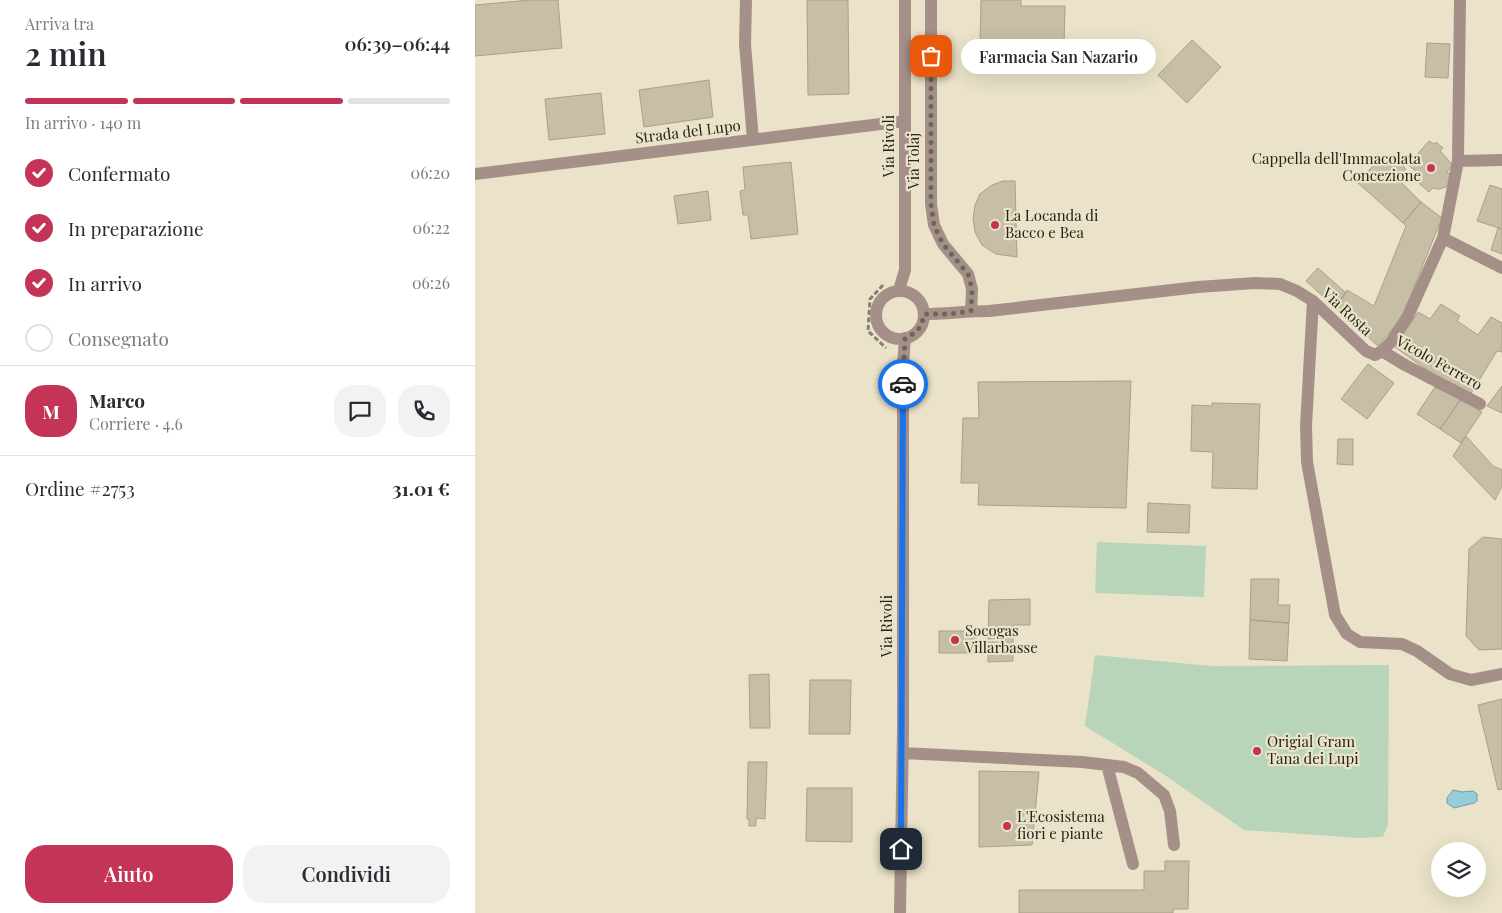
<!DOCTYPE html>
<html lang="it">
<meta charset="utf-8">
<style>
:root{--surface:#fff;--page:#f2f2f3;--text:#2b2b33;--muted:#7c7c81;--line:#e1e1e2;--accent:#c43456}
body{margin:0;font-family:"Playfair Display",serif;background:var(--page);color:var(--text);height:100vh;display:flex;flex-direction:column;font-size:19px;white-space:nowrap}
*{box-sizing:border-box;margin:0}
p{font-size:16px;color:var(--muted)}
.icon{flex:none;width:28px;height:28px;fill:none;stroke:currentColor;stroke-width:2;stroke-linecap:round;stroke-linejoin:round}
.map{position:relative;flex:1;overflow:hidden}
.sheet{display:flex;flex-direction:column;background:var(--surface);width:475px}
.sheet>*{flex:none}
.tools{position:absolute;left:956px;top:842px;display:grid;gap:10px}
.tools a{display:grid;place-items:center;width:55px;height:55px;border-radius:50%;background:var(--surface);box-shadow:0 5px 20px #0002;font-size:25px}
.pin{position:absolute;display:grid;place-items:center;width:42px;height:42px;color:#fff;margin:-21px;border-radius:10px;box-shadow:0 2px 8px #0006}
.courier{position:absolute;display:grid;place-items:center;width:50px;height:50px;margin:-25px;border:4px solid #1a73e8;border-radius:50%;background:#fff;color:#222;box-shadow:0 1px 6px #0007}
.bubble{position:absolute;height:35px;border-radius:18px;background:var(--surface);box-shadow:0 5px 20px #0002;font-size:16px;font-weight:600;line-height:35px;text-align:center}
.overview em{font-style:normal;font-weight:600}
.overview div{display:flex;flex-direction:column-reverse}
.overview{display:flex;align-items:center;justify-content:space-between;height:85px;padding:0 25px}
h1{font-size:32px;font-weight:600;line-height:38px}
.bar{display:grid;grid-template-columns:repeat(4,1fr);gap:8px 5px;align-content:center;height:60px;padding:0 25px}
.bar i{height:6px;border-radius:4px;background:var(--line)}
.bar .selected{background:var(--accent)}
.bar p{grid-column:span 4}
.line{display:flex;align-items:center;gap:12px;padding:0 25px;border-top:1px solid var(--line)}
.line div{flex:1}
.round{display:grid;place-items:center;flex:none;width:52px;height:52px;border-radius:20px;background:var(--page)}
ol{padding:0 25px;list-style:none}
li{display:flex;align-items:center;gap:15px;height:55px}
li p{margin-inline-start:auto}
li .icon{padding:5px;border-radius:50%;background:var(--accent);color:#fff;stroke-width:4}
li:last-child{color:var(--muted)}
li i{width:28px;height:28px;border:2px solid var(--line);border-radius:50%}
.action{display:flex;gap:10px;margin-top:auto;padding:10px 25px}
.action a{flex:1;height:58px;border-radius:20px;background:var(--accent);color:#fff;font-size:20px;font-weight:600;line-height:58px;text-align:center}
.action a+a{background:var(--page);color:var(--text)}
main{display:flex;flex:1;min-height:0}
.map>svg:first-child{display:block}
.green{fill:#b9d5b9}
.water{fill:#95cddb;stroke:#749aa1}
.building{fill:#c6bfa5;stroke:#a8a188}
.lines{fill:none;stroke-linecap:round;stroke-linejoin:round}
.path{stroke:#847f6e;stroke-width:3;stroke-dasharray:5 2.5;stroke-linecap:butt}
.minor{stroke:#a59089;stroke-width:12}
.done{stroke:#6b6657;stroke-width:5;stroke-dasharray:0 9}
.route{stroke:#1a73e8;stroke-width:6}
.poi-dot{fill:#c43456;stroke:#eae3c9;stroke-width:2}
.labels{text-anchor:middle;stroke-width:4.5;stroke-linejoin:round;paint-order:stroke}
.street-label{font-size:15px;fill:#26231a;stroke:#eae3c9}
.poi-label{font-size:15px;fill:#26231a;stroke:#eae3c9;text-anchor:start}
</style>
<main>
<section class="sheet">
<div class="overview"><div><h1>2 min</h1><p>Arriva tra</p></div><em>06:39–06:44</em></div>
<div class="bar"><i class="selected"></i><i class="selected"></i><i class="selected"></i><i></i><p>In arrivo · 140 m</p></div>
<ol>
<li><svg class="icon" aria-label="check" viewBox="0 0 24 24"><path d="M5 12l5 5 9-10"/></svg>Confermato<p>06:20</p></li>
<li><svg class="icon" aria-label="check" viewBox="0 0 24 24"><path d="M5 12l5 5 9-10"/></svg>In preparazione<p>06:22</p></li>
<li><svg class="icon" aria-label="check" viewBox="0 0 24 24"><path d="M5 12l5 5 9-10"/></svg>In arrivo<p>06:26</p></li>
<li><i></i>Consegnato</li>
</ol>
<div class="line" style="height:90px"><b class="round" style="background:var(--accent);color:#fff">M</b><div><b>Marco</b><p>Corriere · 4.6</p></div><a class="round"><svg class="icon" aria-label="chat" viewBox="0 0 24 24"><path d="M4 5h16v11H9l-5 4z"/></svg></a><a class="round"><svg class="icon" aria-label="phone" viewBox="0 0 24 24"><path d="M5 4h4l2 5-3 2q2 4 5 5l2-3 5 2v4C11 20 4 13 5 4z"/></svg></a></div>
<div class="line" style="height:65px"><div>Ordine #2753</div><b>31.01 €</b></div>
<div class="action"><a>Aiuto</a><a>Condividi</a></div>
</section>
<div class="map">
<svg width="1027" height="913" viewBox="0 0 1027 913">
<rect width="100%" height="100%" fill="#eae3c9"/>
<path class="green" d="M622 542 731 546 729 597 620 593Z
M620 655 736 666 914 665 913 824 908 837 884 838 769 830 691 776 610 726Z"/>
<path class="water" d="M978 790 987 792 998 791 1002 794V801L999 803 979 808 972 803V798Z"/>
<path class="building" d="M55 0H83L87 48 0 56V5Z
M332 0H373L374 94 333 95Z
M506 0H546V6H590L589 47 505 45Z
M717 40 746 67 712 103 683 75Z
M952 43 975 44 973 78 950 77Z
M234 80 238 117 169 127 164 90Z
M126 93 130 134 74 140 70 99Z
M954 141 959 144 961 142 968 148 965 151 978 165 972 172 975 174V182L971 187 964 189 958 188 954 192 938 178 943 173 933 165Z
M916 154 931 169 923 179 946 202 928 223 882 182 901 163 908 162Z
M316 162 323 234 276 239 273 215H268L265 191 270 190 268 167Z
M528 181H540L542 257 521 254 507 245 500 232 498 219 500 205 505 194 517 185Z
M1015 185 1027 189V229L1002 221Z
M233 191 236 220 203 224 199 196Z
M946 202 967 218 926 319 903 346 860 307 872 290 899 306 931 226 928 223Z
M1023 228 1027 229V254L1016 250Z
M843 268 871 293 860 307 831 281Z
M966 304 985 316 982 321 1003 335 1016 317 1027 323V352L1022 351 995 395 977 388 920 347 943 312 955 319Z
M893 364 919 383 892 419 866 399Z
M656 381 651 508 503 505 504 483H486L488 418H504L503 382Z
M1027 386V413L1012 406Z
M960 387 986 399 965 429 942 414Z
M986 399 1007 412 986 443 965 429Z
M737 403 785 404 782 489 737 488 738 452 716 451 717 405 737 406Z
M991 436 1018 466 1027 470V486L1020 500 978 456Z
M863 439H878V465L862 464Z
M673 503 715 505 714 533 672 532Z
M1008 537 1027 539V649L1004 650 991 636 994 549Z
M776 579H804L803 605H815L814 623 775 620Z
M555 599V625H538V661L513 662V655H528V638L513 639 514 600Z
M775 620 814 623 812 661 774 659Z
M464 631H502L501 642H525V653H464Z
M294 674 295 728H275L274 675Z
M335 680H376L375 734H334Z
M1027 699V789L1023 790 1003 705Z
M273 762H292L290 819 281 818V826H274V819H272Z
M504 771 564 772 557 845 504 847Z
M332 788H377V842L331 841Z
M690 861H714L713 909H698V913H544V890H669V871H690Z"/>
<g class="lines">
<path class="path" d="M408 285 395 299 393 331 411 348"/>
<path class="minor" d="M271 0 270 44 278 140
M456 0V204L459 225 468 244 493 274 497 289 496 311
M983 161 1027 160
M0 174 430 121
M968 238 1027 268
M424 290 430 270V0
M401 315a24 24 0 1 1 48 0a24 24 0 1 1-48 0Z
M838 301 831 426 832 462 860 615 872 634 885 642 927 644 942 651 975 674 996 680 1027 674
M449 314C471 314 492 311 514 311L723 287 780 283 805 284 822 291 838 301 891 351 900 355 907 351 916 342 933 316 968 238 983 161 985 0
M907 351 930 365 1005 404
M428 753 607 762 649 767 663 773 689 795 695 811 699 845
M632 765 658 864
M425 913 428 730V365L430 338"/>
</g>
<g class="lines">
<path class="done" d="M428 384 430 338C442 333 447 327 449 314H475L496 311 497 289 493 274 468 244 459 225 456 204V56"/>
<path class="route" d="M426 849 428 384"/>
</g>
<g class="poi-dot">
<circle cx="956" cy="168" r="5"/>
<circle cx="520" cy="225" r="5"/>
<circle cx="480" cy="640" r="5"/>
<circle cx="782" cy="751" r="5"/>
<circle cx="532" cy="826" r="5"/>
</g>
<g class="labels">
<g class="street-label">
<text transform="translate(213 132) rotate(-7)" y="5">Strada del Lupo</text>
<text transform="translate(414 146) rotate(-90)" y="5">Via Rivoli</text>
<text transform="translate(439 161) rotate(-90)" y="5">Via Tolaj</text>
<text transform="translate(872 312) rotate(43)" y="5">Via Rosta</text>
<text transform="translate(964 363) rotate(29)" y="5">Vicolo Ferrero</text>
<text transform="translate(412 626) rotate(-90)" y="5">Via Rivoli</text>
</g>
<g class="poi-label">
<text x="946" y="164" text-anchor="end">Cappella dell'Immacolata<tspan x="946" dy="17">Concezione</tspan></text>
<text x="530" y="221">La Locanda di<tspan x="530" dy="17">Bacco e Bea</tspan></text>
<text x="490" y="636">Socogas<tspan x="490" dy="17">Villarbasse</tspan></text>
<text x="792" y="747">Origial Gram<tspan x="792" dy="17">Tana dei Lupi</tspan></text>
<text x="542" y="822">L'Ecosistema<tspan x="542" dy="17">fiori e piante</tspan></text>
</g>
</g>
</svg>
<div class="tools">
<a><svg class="icon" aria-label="layers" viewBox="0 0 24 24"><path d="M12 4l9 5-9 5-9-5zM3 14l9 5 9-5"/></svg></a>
</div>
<div class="pin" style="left:456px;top:56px;background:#ea580c"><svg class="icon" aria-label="bag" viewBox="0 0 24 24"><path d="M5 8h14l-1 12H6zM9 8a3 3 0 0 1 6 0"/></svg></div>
<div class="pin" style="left:426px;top:849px;background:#1f2937"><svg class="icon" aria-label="home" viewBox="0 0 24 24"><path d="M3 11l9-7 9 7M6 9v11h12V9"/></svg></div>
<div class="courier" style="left:428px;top:384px"><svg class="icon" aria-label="car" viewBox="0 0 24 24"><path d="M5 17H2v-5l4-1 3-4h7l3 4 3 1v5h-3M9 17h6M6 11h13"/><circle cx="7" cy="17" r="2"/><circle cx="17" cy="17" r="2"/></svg></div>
<div class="bubble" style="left:486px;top:39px;width:195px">Farmacia San Nazario</div>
</div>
</main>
